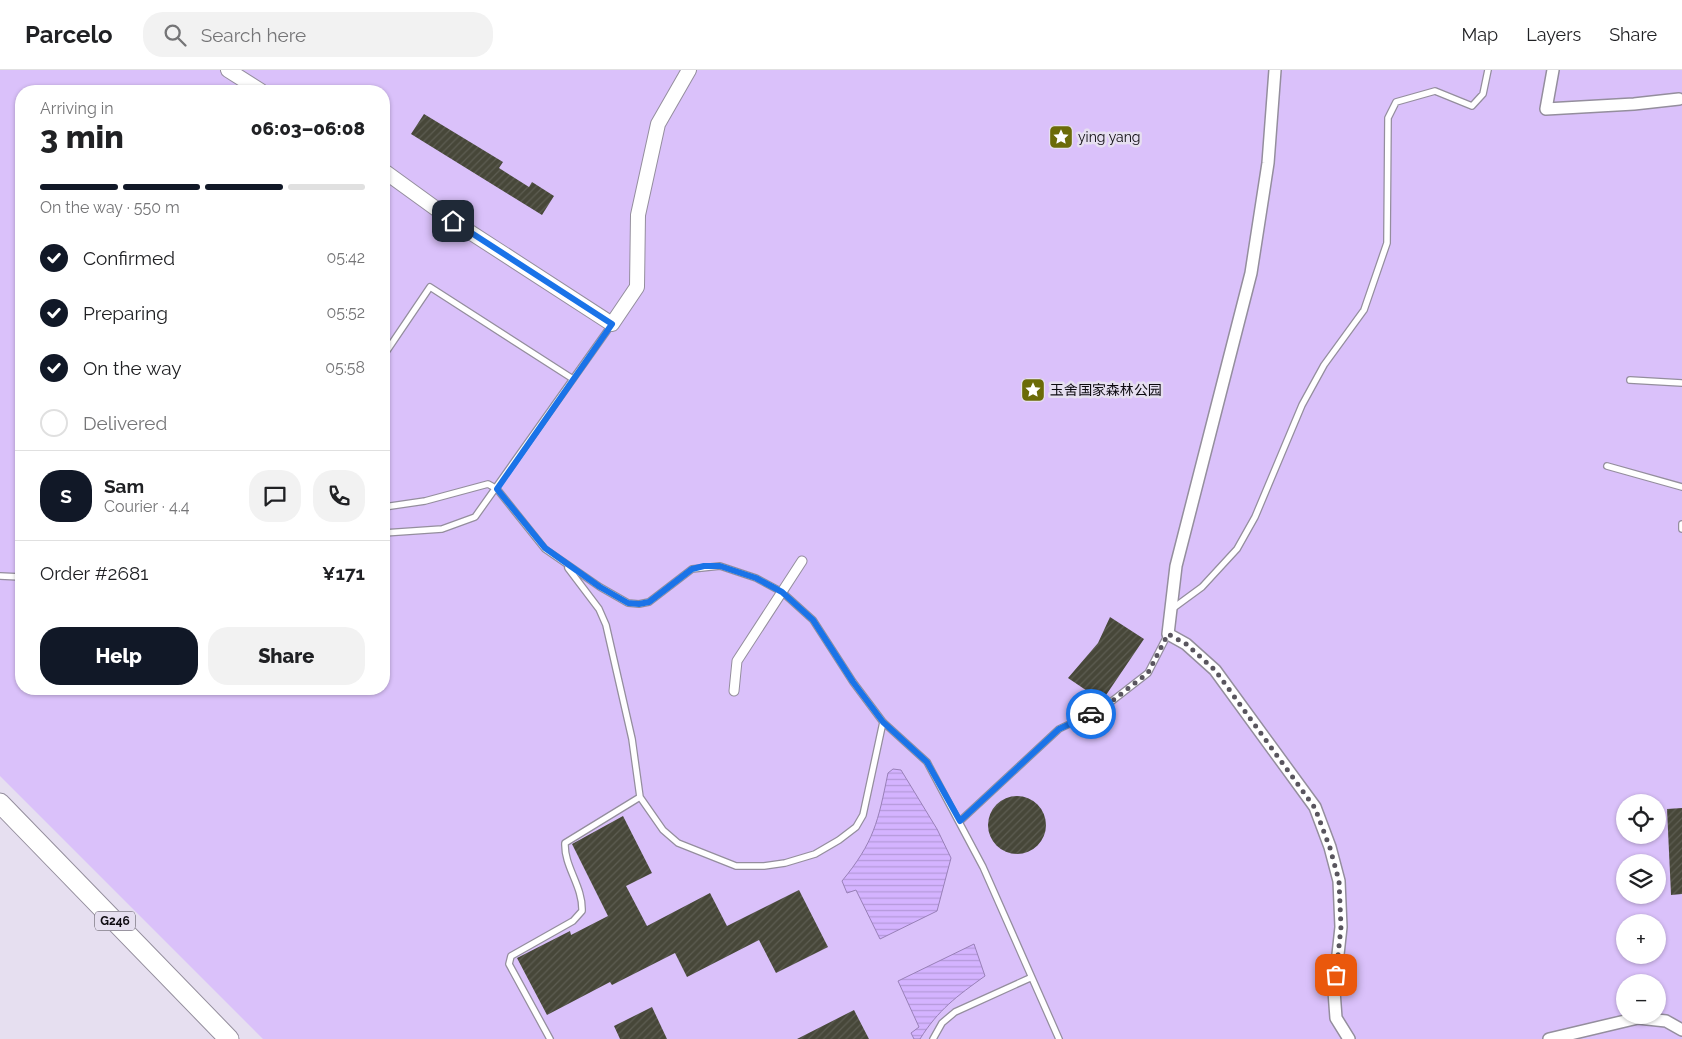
<!DOCTYPE html>
<meta charset="utf-8">
<style>
:root{--surface:#fff;--page:#f2f2f2;--text:#202124;--muted:#757577;--line:#e0e0e0;--accent:#111827}
body{margin:0;font-family:Raleway,"Noto Sans SC",sans-serif;background:var(--page);color:var(--text);height:100vh;display:flex;flex-direction:column;font-size:19px;white-space:nowrap}
*{box-sizing:border-box;margin:0}
p{font-size:16px;color:var(--muted)}
.icon{flex:none;width:28px;height:28px;fill:none;stroke:currentColor;stroke-width:2;stroke-linecap:round;stroke-linejoin:round}
.map{position:relative;flex:1;overflow:hidden}
.drawer{position:absolute;left:15px;top:15px;width:375px;height:610px;display:flex;flex-direction:column;background:var(--surface);border-radius:20px;box-shadow:0 1px 4px #0004}
.drawer>*{flex:none}
.fabs{position:absolute;left:1616px;top:724px;display:grid;gap:10px}
.fabs a{display:grid;place-items:center;width:50px;height:50px;border-radius:50%;background:var(--surface);box-shadow:0 1px 4px #0004;font-size:25px}
.pin{position:absolute;display:grid;place-items:center;width:42px;height:42px;color:#fff;margin:-21px;border-radius:10px;box-shadow:0 2px 8px #0006}
.courier{position:absolute;display:grid;place-items:center;width:50px;height:50px;margin:-25px;border:4px solid #1a73e8;border-radius:50%;background:#fff;color:#222;box-shadow:0 1px 6px #0007}
.summary em{font-style:normal;font-weight:800}
.summary div{display:flex;flex-direction:column-reverse}
.summary{display:flex;align-items:center;justify-content:space-between;height:85px;padding:0 25px}
h1{font-size:32px;font-weight:800;line-height:38px}
.bar{display:grid;grid-template-columns:repeat(4,1fr);gap:8px 5px;align-content:center;height:60px;padding:0 25px}
.bar i{height:6px;border-radius:4px;background:var(--line)}
.bar .selected{background:var(--accent)}
.bar p{grid-column:span 4}
.line{display:flex;align-items:center;gap:12px;padding:0 25px;border-top:1px solid var(--line)}
.line div{flex:1}
.round{display:grid;place-items:center;flex:none;width:52px;height:52px;border-radius:20px;background:var(--page)}
ol{padding:0 25px;list-style:none}
li{display:flex;align-items:center;gap:15px;height:55px}
li p{margin-inline-start:auto}
li .icon{padding:5px;border-radius:50%;background:var(--accent);color:#fff;stroke-width:4}
li:last-child{color:var(--muted)}
li i{width:28px;height:28px;border:2px solid var(--line);border-radius:50%}
.primary-button{display:flex;gap:10px;margin-top:auto;padding:10px 25px}
.primary-button a{flex:1;height:58px;border-radius:20px;background:var(--accent);color:#fff;font-size:20px;font-weight:800;line-height:58px;text-align:center}
.primary-button a+a{background:var(--page);color:var(--text)}
header{display:flex;align-items:center;gap:30px;box-sizing:border-box;height:70px;padding:0 25px;background:var(--surface);border-bottom:1px solid var(--line)}
header strong{font-size:24px}
nav{display:flex;gap:28px;margin-inline-start:auto;font-size:18px}
.search{width:350px;height:45px;background:var(--page);display:flex;align-items:center;gap:12px;box-sizing:border-box;padding:0 18px;border-radius:20px;color:var(--muted);font-size:19px}
.map>svg:first-child{display:block}
.park{fill:#dac1fa;fill-rule:evenodd}
.water{fill:url(#water-rules);stroke:#9880b7}
.building{fill:url(#building-hatch)}
.lines{fill:none;stroke-linecap:round;stroke-linejoin:round}
.service-casing{stroke:#948e9d;stroke-width:8}
.pedestrian-casing{stroke:#948e9d;stroke-width:11}
.minor-casing{stroke:#948e9d;stroke-width:14}
.tertiary-casing{stroke:#948e9d;stroke-width:16}
.trunk-casing{stroke:#948e9d;stroke-width:21}
.service{stroke:#fff;stroke-width:5.5}
.pedestrian{stroke:#fff;stroke-width:9}
.minor{stroke:#fff;stroke-width:11}
.tertiary{stroke:#fff;stroke-width:14}
.trunk{stroke:#fff;stroke-width:19}
.done{stroke:#59555e;stroke-width:5;stroke-dasharray:0 9}
.route{stroke:#1a73e8;stroke-width:6}
.labels{text-anchor:middle;stroke-width:5;stroke-linejoin:round;paint-order:stroke}
.shield{fill:#e6dff0;stroke:#4e4a53;stroke-width:1}
.shield-label{font-size:12px;font-weight:bold;fill:#0d0a10}
.poi-label{font-size:14px;fill:#0d0a10;stroke:#e6dff0;text-anchor:start}
</style>
<header>
<strong>Parcelo</strong>
<div class="search"><svg class="icon" aria-label="search" viewBox="0 0 24 24"><circle cx="10" cy="10" r="6"/><path d="M15 15l6 6"/></svg>Search here</div>
<nav><a>Map</a><a>Layers</a><a>Share</a></nav>
</header>
<div class="map">
<svg width="1682" height="969" viewBox="0 0 1682 969">
<defs>
<pattern id="water-rules" width="6" height="5" patternUnits="userSpaceOnUse" patternTransform="scale(1.25)"><rect width="6" height="5" fill="#d4b3ff"/><path d="M0 2.5h6" fill="none" stroke="#b599da"/></pattern>
<pattern id="building-hatch" width="6" height="6" patternUnits="userSpaceOnUse" patternTransform="scale(1.25)"><rect width="6" height="6" fill="#474739"/><path d="M-1 1l2-2M0 6l6-6M5 7l2-2" fill="none" stroke="#5d5d52"/></pattern>
</defs>
<rect width="100%" height="100%" fill="#e6dff0"/>
<path class="park" d="M0 0H1682V969H263L0 706ZM21 21H384V619H21ZM1625 732H1658V765H1625ZM1625 792H1658V825H1625ZM1625 852H1658V885H1625ZM1625 912H1658V945H1625Z"/>
<path class="water" d="M893 699 901 700 937 759 951 788 937 841 880 869 856 820 847 823 842 811C874 772 878 752 888 703Z
M974 874 985 906C957 926 938 940 920 969H914L911 963 919 957 898 911Z"/>
<path class="building" d="M424 44 503 92 499 98 529 117 532 112 554 126 542 145 411 64Z
M1110 547 1144 569 1102 631 1068 608 1098 573Z
M988 755a29 29 0 1 1 58 0a29 29 0 1 1-58 0Z
M1682 738V824L1671 825 1667 739Z
M623 746 652 803 626 816 647 856 710 823 727 856 799 820 828 877 776 903 759 870 687 907 675 883 612 915 610 912 547 945 517 888 570 861 571 865 608 846 572 774Z
M652 937 667 969H620L614 956Z
M854 940 869 969H797Z"/>
<g class="lines">
<defs>
<path id="service" d="M384 285 430 217 573 309
M1630 310 1682 313
M1607 396 1682 417
M384 437 425 431 488 414 497 419 545 479 600 517 628 533 639 534 649 532 692 499 720 496 756 508 782 522 813 550 853 612 883 652 927 692 983 797 1059 969
M1682 454V459
M384 463 442 459 475 447 612 254
M568 498 599 539 606 555 632 669 640 727 663 760 678 773 736 796H764L785 793 815 784 839 770 856 757 863 745 883 652
M0 506 21 507
M1172 539 1202 517 1237 479 1255 447 1302 335 1324 295 1364 240 1387 173 1388 48 1396 32 1435 21 1472 36 1483 24 1488 0
M960 751 1059 659 1103 638 1148 603 1168 564
M550 969 509 894 511 886 573 851 582 841C583 816 564 797 565 773L640 727
M933 969 942 953 955 942 1030 908"/>
<path id="pedestrian" d="M734 621 737 591 802 491"/>
<path id="minor" d="M1275 0 1268 93 1251 203 1176 496 1168 564 1186 574 1215 600 1315 737 1330 777 1339 811 1341 857 1334 921 1336 948 1349 969
M1553 0 1546 39 1634 34 1679 29
M1549 969 1638 948 1666 951 1682 960"/>
<path id="tertiary" d="M228 0 261 21
M384 101 453 151 612 254 637 217 638 145 658 54 689 0"/>
<path id="trunk" d="M0 733 229 969"/>
</defs>
<use href="#service" class="service-casing"/>
<use href="#pedestrian" class="pedestrian-casing"/>
<use href="#minor" class="minor-casing"/>
<use href="#tertiary" class="tertiary-casing"/>
<use href="#trunk" class="trunk-casing"/>
<use href="#service" class="service"/>
<use href="#pedestrian" class="pedestrian"/>
<use href="#minor" class="minor"/>
<use href="#tertiary" class="tertiary"/>
<use href="#trunk" class="trunk"/>
</g>
<g class="lines">
<path class="done" d="M1091 644 1103 638 1148 603 1168 564 1186 574 1215 600 1315 738 1330 778 1339 811 1341 857 1336 905"/>
<path class="route" d="M453 151 612 254 497 419 545 478 600 517 628 533 639 534 649 532 692 499 704 496H720L756 508 782 522 813 550 853 612 883 652 927 692 960 751 1059 659 1091 644"/>
</g>
<defs>
<symbol id="sight-square" viewBox="-11 -11 22 22"><rect x="-9" y="-9" width="18" height="18" rx="4" fill="#6b6b08" stroke="#e6dff0"/><path d="M0-6L1.8-2.2L6-1.7L2.9 1.2L3.7 5.4L0 3.3L-3.7 5.4L-2.9 1.2L-6-1.7L-1.8-2.2Z" fill="#fff"/></symbol>
</defs>
<g fill-rule="evenodd">
<use href="#sight-square" x="1047" y="53" width="28" height="28"/>
<use href="#sight-square" x="1019" y="306" width="28" height="28"/>
</g>
<g class="labels">
<rect class="shield" x="95" y="841.5" width="40" height="19" rx="4"/>
<g class="shield-label">
<text x="115" y="855">G246</text>
</g>
<g class="poi-label">
<text x="1078" y="72">ying yang</text>
<text x="1050" y="325">玉舍国家森林公园</text>
</g>
</g>
</svg>
<div class="fabs">
<a><svg class="icon" aria-label="locate" viewBox="0 0 24 24"><circle cx="12" cy="12" r="6"/><path d="M12 2v4M12 18v4M2 12h4M18 12h4"/></svg></a>
<a><svg class="icon" aria-label="layers" viewBox="0 0 24 24"><path d="M12 4l9 5-9 5-9-5zM3 14l9 5 9-5"/></svg></a>
<a>+</a>
<a>−</a>
</div>
<div class="pin" style="left:1336px;top:905px;background:#ea580c"><svg class="icon" aria-label="bag" viewBox="0 0 24 24"><path d="M5 8h14l-1 12H6zM9 8a3 3 0 0 1 6 0"/></svg></div>
<div class="pin" style="left:453px;top:151px;background:#1f2937"><svg class="icon" aria-label="home" viewBox="0 0 24 24"><path d="M3 11l9-7 9 7M6 9v11h12V9"/></svg></div>
<div class="courier" style="left:1091px;top:644px"><svg class="icon" aria-label="car" viewBox="0 0 24 24"><path d="M5 17H2v-5l4-1 3-4h7l3 4 3 1v5h-3M9 17h6M6 11h13"/><circle cx="7" cy="17" r="2"/><circle cx="17" cy="17" r="2"/></svg></div>
<section class="drawer">
<div class="summary"><div><h1>3 min</h1><p>Arriving in</p></div><em>06:03–06:08</em></div>
<div class="bar"><i class="selected"></i><i class="selected"></i><i class="selected"></i><i></i><p>On the way · 550 m</p></div>
<ol>
<li><svg class="icon" aria-label="check" viewBox="0 0 24 24"><path d="M5 12l5 5 9-10"/></svg>Confirmed<p>05:42</p></li>
<li><svg class="icon" aria-label="check" viewBox="0 0 24 24"><path d="M5 12l5 5 9-10"/></svg>Preparing<p>05:52</p></li>
<li><svg class="icon" aria-label="check" viewBox="0 0 24 24"><path d="M5 12l5 5 9-10"/></svg>On the way<p>05:58</p></li>
<li><i></i>Delivered</li>
</ol>
<div class="line" style="height:90px"><b class="round" style="background:var(--accent);color:#fff">S</b><div><b>Sam</b><p>Courier · 4.4</p></div><a class="round"><svg class="icon" aria-label="chat" viewBox="0 0 24 24"><path d="M4 5h16v11H9l-5 4z"/></svg></a><a class="round"><svg class="icon" aria-label="phone" viewBox="0 0 24 24"><path d="M5 4h4l2 5-3 2q2 4 5 5l2-3 5 2v4C11 20 4 13 5 4z"/></svg></a></div>
<div class="line" style="height:65px"><div>Order #2681</div><b>¥171</b></div>
<div class="primary-button"><a>Help</a><a>Share</a></div>
</section>
</div>
